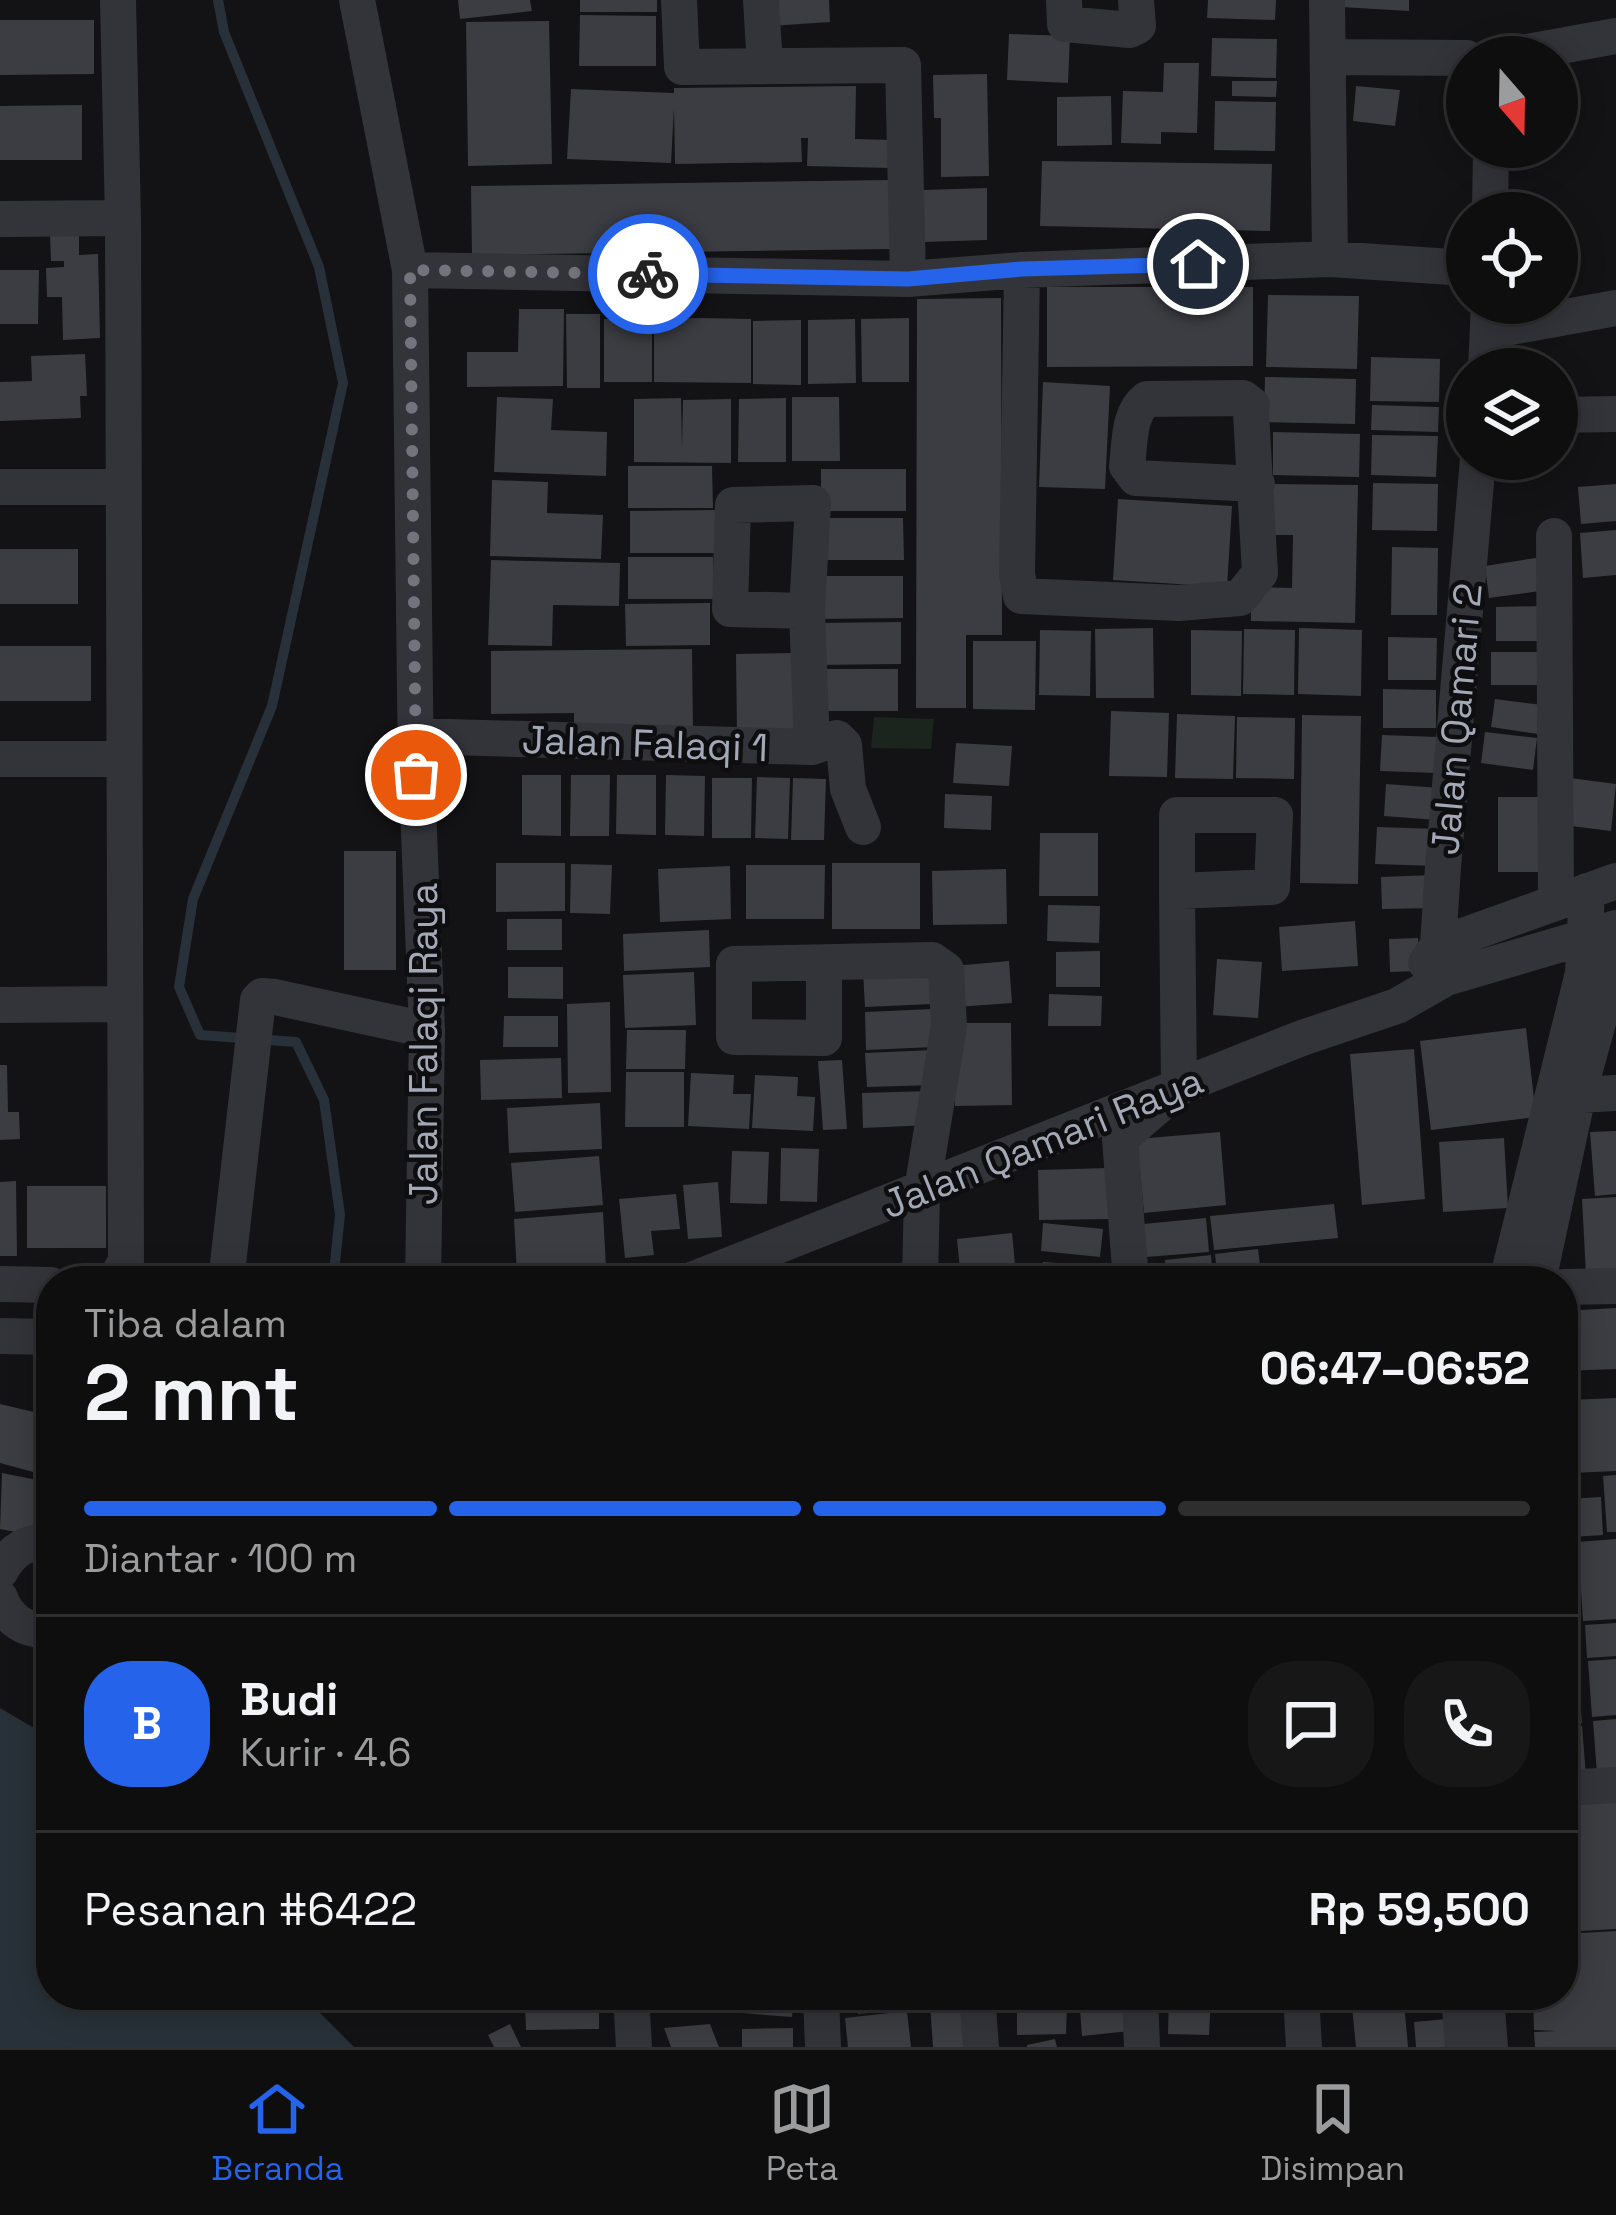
<!DOCTYPE html>
<html lang="id">
<meta charset="utf-8">
<style>
:root{--surface:#0e0e0f;--page:#171718;--text:#f1f3f6;--muted:#9b9c9e;--line:#2e2e2f;--accent:#2563eb}
body{margin:0;font-family:"Space Grotesk",sans-serif;background:var(--page);color:var(--text);height:100vh;display:flex;flex-direction:column;font-size:45px;white-space:nowrap}
*{box-sizing:border-box;margin:0}
p{font-size:39px;color:var(--muted)}
.icon{flex:none;width:66px;height:66px;fill:none;stroke:currentColor;stroke-width:2;stroke-linecap:round;stroke-linejoin:round}
.map{position:relative;flex:1;overflow:hidden}
.side{position:absolute;left:36px;top:1266px;width:1542px;height:744px;display:flex;flex-direction:column;background:var(--surface);border-radius:48px;box-shadow:0 6px 30px #0003,0 0 0 3px var(--line)}
.side>*{flex:none}
.needle{width:78px;rotate:160deg}
.buttons{position:absolute;left:1446px;top:36px;display:grid;gap:24px}
.buttons a{display:grid;place-items:center;width:132px;height:132px;border-radius:50%;background:var(--surface);box-shadow:0 6px 30px #0003,0 0 0 3px var(--line);font-size:60px}
.pin{position:absolute;display:grid;place-items:center;width:102px;height:102px;color:#fff;margin:-51px;border:6px solid #fff;border-radius:50%;box-shadow:0 3px 12px #0007}
.courier{position:absolute;display:grid;place-items:center;width:120px;height:120px;margin:-60px;border:9px solid #2563eb;border-radius:50%;background:#fff;color:#222;box-shadow:0 3px 15px #0007}
.head em{font-style:normal;font-weight:700}
.head div{display:flex;flex-direction:column-reverse}
.head{display:flex;align-items:center;justify-content:space-between;height:204px;padding:0 48px}
h1{font-size:78px;font-weight:700;line-height:90px}
.bar{display:grid;grid-template-columns:repeat(4,1fr);gap:18px 12px;align-content:center;height:144px;padding:0 48px}
.bar i{height:15px;border-radius:9px;background:var(--line)}
.bar .selected{background:var(--accent)}
.bar p{grid-column:span 4}
.line{display:flex;align-items:center;gap:30px;padding:0 48px;border-top:3px solid var(--line)}
.line div{flex:1}
.round{display:grid;place-items:center;flex:none;width:126px;height:126px;border-radius:48px;background:var(--page)}
.tab-bar{display:flex;justify-content:space-around;align-items:center;height:168px;border-top:3px solid var(--line);background:var(--surface);font-size:33px;color:var(--muted)}
.tab-bar a{display:grid;justify-items:center;gap:6px}
.tab-bar .selected{color:var(--accent)}
.map>svg:first-child{display:block}
.green{fill:#1c241e}
.water{fill:#283139}
.lines{fill:none;stroke-linecap:round;stroke-linejoin:round}
.stream{stroke:#283139;stroke-width:10}
.building{fill:#3c3d42}
.street{stroke:#33343a;stroke-width:36}
.done{stroke:#71747d;stroke-width:12;stroke-dasharray:0 21.6}
.route{stroke:#2563eb;stroke-width:15}
.labels{text-anchor:middle;stroke-width:9;stroke-linejoin:round;paint-order:stroke}
.street-label{font-size:39px;fill:#a3a8b6;stroke:#0e0d0f}
</style>
<div class="map">
<svg width="1616" height="2047" viewBox="0 0 1616 2047">
<rect width="100%" height="100%" fill="#131214"/>
<path class="green" d="M874 717 934 719 931 749 871 748Z"/>
<path class="water" d="M0 1708 51 1738V1995H302L354 2047H0Z"/>
<g class="lines">
<path class="stream" d="M218 0 224 32 319 267 343 383 272 706 193 899 179 987 200 1035 296 1042 324 1100 340 1215 333 1281"/>
</g>
<path class="building" d="M458 0H530L532 11 460 19Z
M580 0H657V12H580Z
M769 0H829L830 22 770 26Z
M1208 0H1276L1275 20 1207 18Z
M1342 0H1409V11L1341 7Z
M580 15 656 16V66H579Z
M0 20H94V74L0 75Z
M549 21 552 164 468 166 466 22Z
M1009 34 1070 36 1068 83 1007 80Z
M1212 38 1277 39 1276 78 1211 76Z
M1164 63H1199L1197 133 1161 132V144L1121 143 1123 91 1163 92Z
M987 74 989 176 941 177V118H934L933 75Z
M1232 81H1277L1276 97 1232 96Z
M856 86 855 139 892 140 891 168 807 166 808 138H801L802 162 675 164 674 108 671 163 567 159 571 89 674 93V88Z
M1356 86 1400 90 1395 126 1353 121Z
M1111 96 1112 145 1057 146V97Z
M1215 101 1276 102 1275 151 1214 150Z
M82 105V160H0V106Z
M1042 161 1272 164 1270 231 1040 226Z
M889 180 890 249 472 255 471 186Z
M987 188V240L924 242 923 190Z
M79 233V255L98 254 100 338 63 340 62 297H47L46 268 64 267V261H51L50 234Z
M0 270H39L38 324H0Z
M1047 287H1253V366L1047 367Z
M1268 295 1359 296 1357 369 1266 367Z
M1001 298 1002 635H966V708H916L917 299Z
M519 309H564L563 386 467 387V352H518Z
M566 314H600V388H567Z
M652 318V382H604V319Z
M702 318 751 319V383L654 382V319Z
M909 318V382H862L861 319Z
M855 319 856 383 808 384V320Z
M801 320V385L753 384V321Z
M85 354 87 396H80L81 418 0 421V382L32 381 31 356Z
M1371 357 1440 359 1439 402 1370 401Z
M1265 377 1356 379 1355 424 1264 422Z
M1043 382 1110 386 1105 489 1039 487Z
M497 397 553 399 551 430 607 432 606 476 494 472Z
M792 397H839L840 461H792Z
M681 398 682 449 683 400 731 399V463L634 462V399Z
M786 398V462H738L739 399Z
M1372 405 1439 407 1438 432 1371 430Z
M1273 432 1360 434 1359 477 1273 475Z
M1372 435 1438 436 1436 477 1371 475Z
M628 466H712L713 508H628Z
M821 469H906V511H821Z
M492 480 548 482 547 513 603 515 601 559 490 556Z
M1373 483 1438 484 1437 531 1372 530Z
M1272 484 1358 485 1355 623 1251 621V587L1292 588 1293 535H1271Z
M1616 484V521L1581 524 1578 487Z
M1118 499 1232 506 1227 587 1113 580Z
M715 510V553H630V511Z
M819 518H903L904 560H819Z
M1616 530V575L1583 578 1580 533Z
M1392 547 1438 548 1437 615H1391Z
M0 549H78V604H0Z
M628 557H713V599H628Z
M1542 557 1547 590 1489 598 1485 566Z
M491 560 620 563 619 606 553 605 552 646 488 645Z
M818 576H903V618L818 619Z
M710 603V645L626 646 625 604Z
M1542 606V641H1496V607Z
M901 622V664L817 665 816 623Z
M1153 628 1154 698H1096L1095 629Z
M1299 628 1362 630 1361 696 1298 694Z
M1244 629 1295 630 1294 695 1243 694Z
M1040 630 1091 631 1090 696 1039 695Z
M1191 630 1242 631 1241 696 1191 695Z
M1388 637 1437 638 1436 680H1388Z
M973 641H1036L1035 710 973 709Z
M0 646H91V701H0Z
M692 649 693 731 574 732V713L491 714V651Z
M1491 652H1537V685H1491Z
M799 653 800 735 737 736 736 654Z
M814 669H898V711H814Z
M1383 689 1436 690V728H1383Z
M1495 699 1542 705 1538 734 1491 727Z
M1111 711 1169 713 1167 777 1109 776Z
M1177 714 1235 716 1233 779 1175 778Z
M1302 715 1361 716 1358 884 1300 883Z
M1237 717 1295 718 1294 779 1236 778Z
M1485 732 1537 738 1533 770 1481 763Z
M1382 735 1438 737 1437 773 1380 771Z
M956 743 1012 746 1009 786 953 783Z
M522 775H561V836L522 835Z
M571 775H610L609 836H570Z
M617 775H656V835L616 834Z
M666 775 705 776 704 836 665 835Z
M757 777 790 778 788 839 755 838Z
M712 778H752L751 838H712Z
M793 778 826 779 824 840H791Z
M1570 778 1616 784 1611 831 1563 825Z
M1386 784 1440 788 1437 820 1384 816Z
M945 794 992 796 991 830 944 828Z
M1498 797H1542V872H1498Z
M1377 827 1438 829 1435 866 1375 864Z
M1040 833H1098V896H1039Z
M344 851H396V970H344Z
M496 863H565V911L496 912Z
M832 863H920V929H832Z
M571 864 612 865 610 914 570 913Z
M746 865H825L824 919H746Z
M730 866 731 919 660 922 658 869Z
M1006 869 1007 924 933 925 932 871Z
M1433 875 1434 908 1382 909 1381 877Z
M1048 905 1100 906 1099 943 1047 941Z
M507 919H562V950H507Z
M1355 921 1358 966 1282 971 1279 927Z
M709 930 710 967 624 971 623 934Z
M1418 938 1419 971 1390 972 1389 939Z
M1100 951V987H1056V952Z
M1217 959 1262 962 1258 1018 1213 1015Z
M1009 961 1012 1003 956 1007 953 966Z
M508 967H563V999L508 998Z
M931 970 932 1004 865 1007 863 972Z
M694 972 696 1025 625 1028 623 975Z
M1049 994 1102 996 1101 1026H1048Z
M610 1002 611 1092 568 1093 567 1004Z
M932 1009 934 1047 866 1050 865 1012Z
M504 1016H558V1047H503Z
M955 1023H1011L1012 1105 955 1106Z
M1526 1028 1536 1117 1431 1130 1420 1041Z
M627 1030H686L685 1069H626Z
M1414 1049 1425 1199 1362 1205 1350 1054Z
M933 1050 934 1085 867 1087 865 1053Z
M561 1058 562 1098 481 1100 480 1060Z
M842 1060 847 1129 823 1130 818 1061Z
M0 1065H7L8 1112H19L20 1139 0 1140Z
M626 1072H684V1127H625Z
M691 1073 734 1075 733 1094H751L749 1129 688 1126Z
M755 1075 798 1077 797 1096 815 1097 813 1131 752 1128Z
M930 1091 931 1125 863 1128 862 1093Z
M600 1103 602 1149 509 1153 507 1108Z
M1616 1131V1194L1595 1196 1590 1132Z
M1220 1132 1226 1205 1144 1213 1137 1139Z
M1504 1138 1508 1208 1443 1212 1439 1142Z
M781 1148 819 1149 817 1202 780 1201Z
M732 1151 769 1152 767 1204 730 1203Z
M599 1156 603 1205 515 1212 511 1163Z
M1108 1168 1109 1219 1039 1220 1038 1170Z
M16 1181 17 1256H0V1182Z
M718 1182 722 1237 688 1239 683 1185Z
M27 1186H106V1248H27Z
M676 1194 680 1229 651 1231 654 1255 625 1258 619 1199Z
M1616 1197V1273L1586 1274 1582 1199Z
M1334 1204 1338 1238 1214 1250 1210 1216Z
M603 1212 606 1267 517 1274 514 1219Z
M1206 1218 1209 1252 1146 1257 1143 1224Z
M1043 1223 1103 1229 1100 1257 1041 1251Z
M1012 1233 1016 1274 961 1280 957 1239Z
M1258 1249 1262 1281H1218L1215 1254Z
M1211 1255 1213 1281H1167L1165 1260Z
M1043 1262 1103 1266 1102 1281H1041Z
M1459 1275V1281H1394V1277Z
M1616 1308V1369L1563 1371V1311Z
M1616 1398V1471L1571 1473 1568 1400Z
M0 1404 51 1416 37 1473 0 1463Z
M2 1473 42 1481 31 1535 0 1529Z
M1616 1475V1532H1607L1603 1476Z
M1601 1497 1603 1535 1572 1537 1569 1499Z
M1616 1539V1619L1583 1621 1578 1542Z
M1567 1543 1570 1600 1563 1601V1544Z
M1571 1603 1576 1661 1563 1662V1604Z
M1616 1623V1656L1587 1658 1585 1625Z
M1616 1659V1715L1592 1717 1588 1661Z
M1577 1666 1582 1723 1563 1724V1667Z
M1616 1719V1773L1597 1774 1593 1721Z
M1582 1726 1586 1776 1563 1778V1728Z
M1616 1802V1929L1563 1932V1805Z
M1616 1931V2047H1535L1534 2032 1557 2031 1534 2030 1533 1995H1563V1934Z
M667 1995H713L712 2008 666 2006Z
M743 1995H794L792 2017 741 2013Z
M856 1995H900L901 2010 858 2014Z
M1127 1995 1130 2031 1082 2036 1079 1996Z
M1169 1995H1211L1209 2035 1168 2034Z
M976 2000 968 2047H933L930 2004Z
M599 2002V2029L526 2030 525 2004Z
M1404 2002 1408 2047H1356L1352 2007Z
M1067 2005 1066 2034 1017 2035V2006Z
M907 2011 911 2047H848L845 2018Z
M1457 2018 1449 2047H1416L1414 2022Z
M510 2024 521 2047H494L488 2035Z
M710 2024 719 2047H671L664 2028Z
M793 2028V2047H742V2029Z
M1055 2039 1057 2047H1027V2045Z"/>
<g class="lines">
<path class="street" d="M357 0 410 270 416 775
M679 0 682 67 903 65 908 279
M761 0 765 66
M1064 0 1065 24 1130 30 1138 26 1136 0
M1327 0 1330 259
M1330 57 1467 58
M1500 57 1616 36
M1490 213 1491 147
M0 219 123 218
M410 270 908 279 1022 270 1330 259 1467 268
M1022 270 1017 574 1021 596 1178 603 1240 598 1260 573 1251 413 1252 405 1243 398 1147 399C1128 413 1130 443 1127 466L1136 478 1257 484
M1489 331 1616 308
M1486 369 1489 303
M1557 415 1616 414
M0 487H122
M1554 536 1556 902
M413 736 812 747 807 611 813 503 733 505 730 609 807 611
M812 747 837 738 844 745 848 789 863 827
M0 759H122
M418 807 427 1030 423 1281
M1426 963 1438 945 1616 881
M824 964V1038L734 1037V964L932 960 946 970 949 1026 922 1190 920 1281
M1446 978 1438 945 1443 867 1478 459
M0 1005 122 1004
M1578 1095 1616 1093
M109 1281 117 1277 126 1261 123 218 118 0
M226 1281 258 1000 262 996 275 997 427 1030
M689 1281 1302 1038 1397 1006 1446 978 1616 928
M1131 1281 1120 1139 1179 1088 1177 891 1272 887 1275 815H1177V891
M1507 1281 1583 973 1587 891
M1538 1281 1578 1095 1616 957
M0 1284 51 1285
M1563 1287 1616 1286
M0 1336 51 1337
M0 1572C11 1551 27 1539 51 1544
M0 1598C8 1620 27 1633 51 1629
M1563 1788 1616 1785
M631 1995 634 2047
M821 1995 823 2047
M977 1995 981 2047
M1140 1995 1142 2047
M1301 1995 1304 2047
M1459 1995 1463 2047
M1486 1995 1490 2047"/>
</g>
<g class="lines">
<path class="done" d="M416 775 410 270 648 274"/>
<path class="route" d="M648 274 908 279 1022 269 1198 264"/>
</g>
<g class="labels">
<g class="street-label">
<text transform="translate(1456 719) rotate(-85)" y="14">Jalan Qamari 2</text>
<text transform="translate(645 743) rotate(2)" y="14">Jalan Falaqi 1</text>
<text transform="translate(423 1044) rotate(-90)" y="14">Jalan Falaqi Raya</text>
<text transform="translate(1042 1142) rotate(-22)" y="14">Jalan Qamari Raya</text>
</g>
</g>
</svg>
<div class="buttons">
<a><svg class="needle" viewBox="-14 -14 28 28"><path d="M0-13l5 13h-10z" fill="#e53935"/><path d="M0 13l5-13h-10z" fill="#9b9c9e"/></svg></a>
<a><svg class="icon" aria-label="locate" viewBox="0 0 24 24"><circle cx="12" cy="12" r="6"/><path d="M12 2v4M12 18v4M2 12h4M18 12h4"/></svg></a>
<a><svg class="icon" aria-label="layers" viewBox="0 0 24 24"><path d="M12 4l9 5-9 5-9-5zM3 14l9 5 9-5"/></svg></a>
</div>
<div class="pin" style="left:416px;top:775px;background:#ea580c"><svg class="icon" aria-label="bag" viewBox="0 0 24 24"><path d="M5 8h14l-1 12H6zM9 8a3 3 0 0 1 6 0"/></svg></div>
<div class="pin" style="left:1198px;top:264px;background:#1f2937"><svg class="icon" aria-label="home" viewBox="0 0 24 24"><path d="M3 11l9-7 9 7M6 9v11h12V9"/></svg></div>
<div class="courier" style="left:648px;top:274px"><svg class="icon" aria-label="bike" viewBox="0 0 24 24"><circle cx="6" cy="16" r="4"/><circle cx="18" cy="16" r="4"/><path d="M6 16l4-8h5l3 8M10 8l3 8H6M13 5h3"/></svg></div>
<section class="side">
<div class="head"><div><h1>2 mnt</h1><p>Tiba dalam</p></div><em>06:47–06:52</em></div>
<div class="bar"><i class="selected"></i><i class="selected"></i><i class="selected"></i><i></i><p>Diantar · 100 m</p></div>
<div class="line" style="height:216px"><b class="round" style="background:var(--accent);color:#fff">B</b><div><b>Budi</b><p>Kurir · 4.6</p></div><a class="round"><svg class="icon" aria-label="chat" viewBox="0 0 24 24"><path d="M4 5h16v11H9l-5 4z"/></svg></a><a class="round"><svg class="icon" aria-label="phone" viewBox="0 0 24 24"><path d="M5 4h4l2 5-3 2q2 4 5 5l2-3 5 2v4C11 20 4 13 5 4z"/></svg></a></div>
<div class="line" style="height:156px"><div>Pesanan #6422</div><b>Rp 59,500</b></div>
</section>
</div>
<nav class="tab-bar">
<a class="selected"><svg class="icon" aria-label="home" viewBox="0 0 24 24"><path d="M3 11l9-7 9 7M6 9v11h12V9"/></svg>Beranda</a>
<a><svg class="icon" aria-label="map" viewBox="0 0 24 24"><path d="M3 6l6-2 6 2 6-2v14l-6 2-6-2-6 2zM9 4v14M15 6v14"/></svg>Peta</a>
<a><svg class="icon" aria-label="saved" viewBox="0 0 24 24"><path d="M7 4h10v16l-5-4-5 4z"/></svg>Disimpan</a>
</nav>
